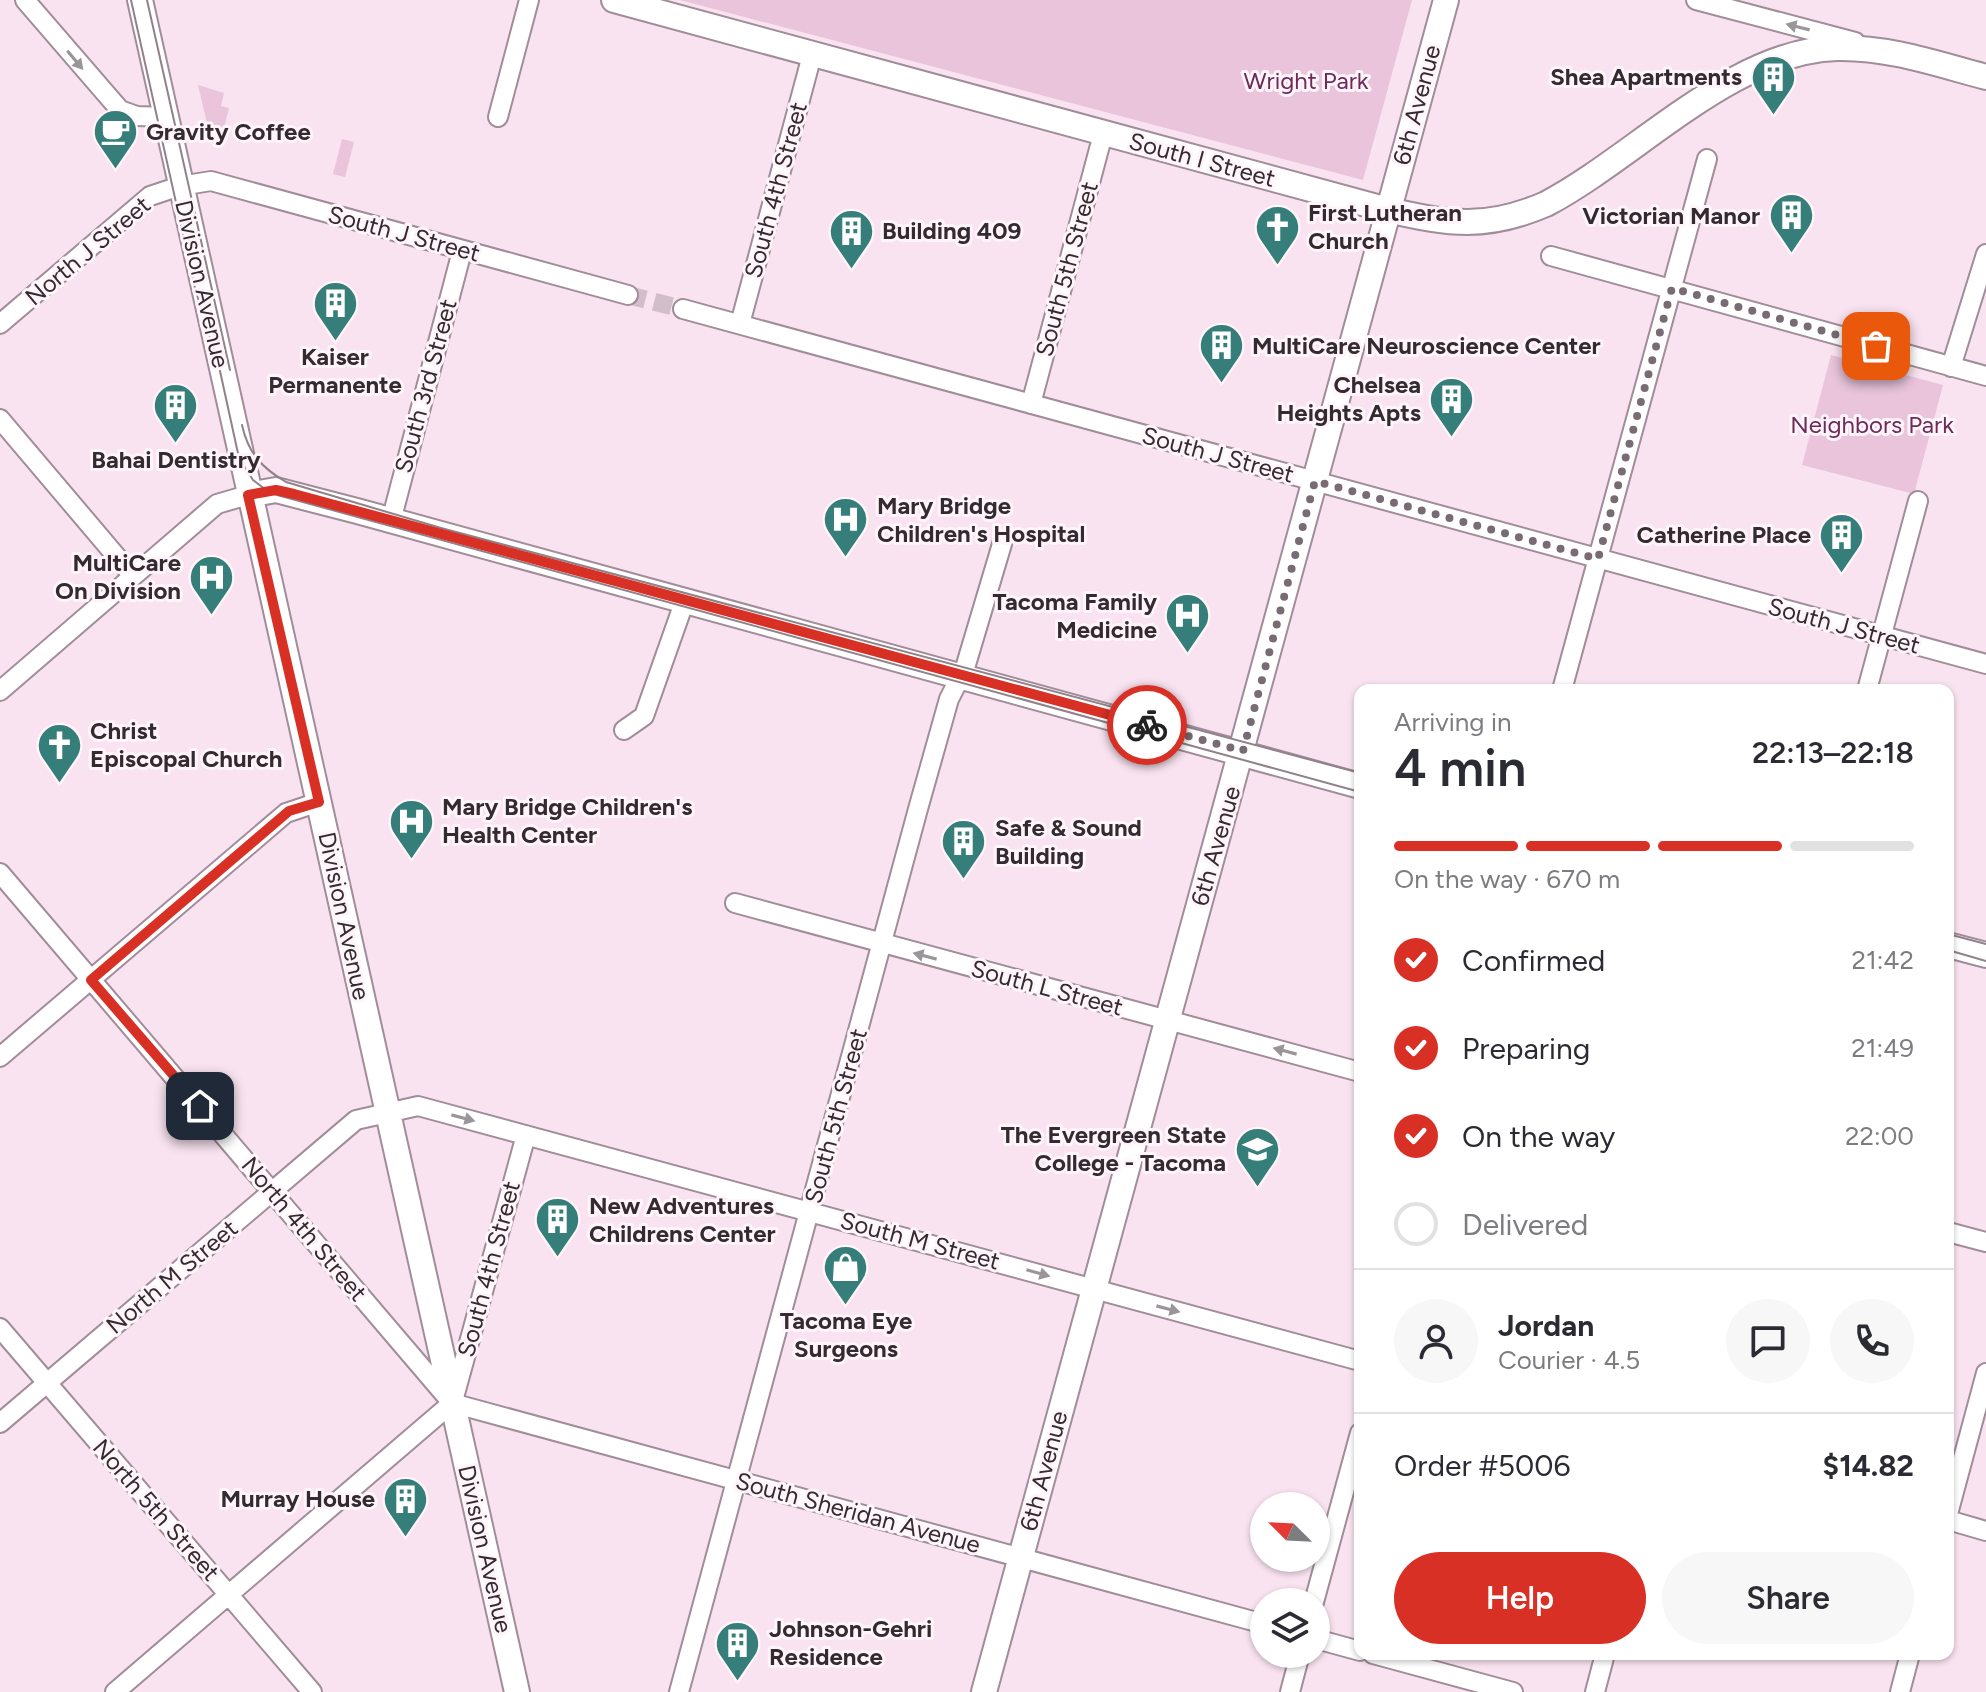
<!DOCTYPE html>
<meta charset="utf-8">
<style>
:root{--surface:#fff;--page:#f7f7f7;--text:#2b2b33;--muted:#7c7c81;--line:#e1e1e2;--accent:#d93025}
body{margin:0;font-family:Figtree,sans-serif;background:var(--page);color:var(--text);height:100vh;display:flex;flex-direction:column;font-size:30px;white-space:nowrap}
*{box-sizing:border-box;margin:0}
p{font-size:26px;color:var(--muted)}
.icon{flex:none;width:44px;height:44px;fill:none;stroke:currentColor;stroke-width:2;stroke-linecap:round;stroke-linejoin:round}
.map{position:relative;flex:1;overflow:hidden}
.sheet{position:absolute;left:1354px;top:684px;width:600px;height:976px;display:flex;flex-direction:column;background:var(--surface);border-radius:16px;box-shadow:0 2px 6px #0004}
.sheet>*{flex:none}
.needle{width:52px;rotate:294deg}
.buttons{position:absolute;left:1250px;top:1492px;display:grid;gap:16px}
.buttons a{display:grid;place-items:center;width:80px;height:80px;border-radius:50%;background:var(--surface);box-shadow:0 2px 6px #0004;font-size:40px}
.pin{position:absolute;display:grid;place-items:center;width:68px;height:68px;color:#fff;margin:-34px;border-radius:16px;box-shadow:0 4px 12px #0006}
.courier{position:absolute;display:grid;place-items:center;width:80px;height:80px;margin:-40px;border:6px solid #d93025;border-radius:50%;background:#fff;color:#222;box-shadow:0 2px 10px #0007}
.head em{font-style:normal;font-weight:600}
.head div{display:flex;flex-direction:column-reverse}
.head{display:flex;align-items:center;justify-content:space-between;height:136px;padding:0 40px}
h1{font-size:52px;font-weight:600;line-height:60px}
.bar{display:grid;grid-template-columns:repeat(4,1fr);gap:12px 8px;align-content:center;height:96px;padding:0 40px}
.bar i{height:10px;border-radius:6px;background:var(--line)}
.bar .selected{background:var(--accent)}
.bar p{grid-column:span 4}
.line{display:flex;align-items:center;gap:20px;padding:0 40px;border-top:2px solid var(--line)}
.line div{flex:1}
.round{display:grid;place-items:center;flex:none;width:84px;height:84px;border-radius:42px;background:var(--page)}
ol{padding:0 40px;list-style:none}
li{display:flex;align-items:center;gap:24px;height:88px}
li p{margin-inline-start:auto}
li .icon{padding:8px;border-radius:50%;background:var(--accent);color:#fff;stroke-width:4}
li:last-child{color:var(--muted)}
li i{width:44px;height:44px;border:4px solid var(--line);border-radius:50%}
.button{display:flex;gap:16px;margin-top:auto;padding:16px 40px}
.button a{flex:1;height:92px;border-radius:48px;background:var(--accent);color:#fff;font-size:32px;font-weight:600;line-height:92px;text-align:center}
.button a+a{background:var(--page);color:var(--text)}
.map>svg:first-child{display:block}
.green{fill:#e9c4db}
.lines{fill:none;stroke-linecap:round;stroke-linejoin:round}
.minor-tunnel{stroke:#d1beca;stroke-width:18;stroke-dasharray:18 9;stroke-linecap:butt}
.minor-casing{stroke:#a18d99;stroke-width:22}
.major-casing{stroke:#a18d99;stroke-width:28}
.minor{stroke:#fff;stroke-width:18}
.major{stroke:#fff;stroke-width:24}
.tram{stroke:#90818a;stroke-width:2}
.oneway{fill:#999598}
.done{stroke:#786b73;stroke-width:8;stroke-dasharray:0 14.4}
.route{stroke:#d93025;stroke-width:10}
.labels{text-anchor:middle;stroke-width:6;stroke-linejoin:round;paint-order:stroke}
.poi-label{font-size:24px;font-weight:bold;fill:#332b30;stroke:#fef4fa;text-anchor:start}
.park-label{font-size:24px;fill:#6c2b58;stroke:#fef4fa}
.street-label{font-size:24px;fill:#332b30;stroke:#fef4fa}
</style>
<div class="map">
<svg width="1986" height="1692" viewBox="0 0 1986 1692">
<rect width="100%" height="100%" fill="#f9e3f0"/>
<path class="green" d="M680 0H1412L1363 180Z
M198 85 224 93 221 106 229 108 221 139 209 132Z
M342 139 354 142 345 177 333 174Z
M1831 355 1943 385 1914 494 1802 465Z"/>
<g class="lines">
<path class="minor-tunnel" d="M628 295 683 309"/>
<defs>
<path id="minor" d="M25 0 120 110 137 116 165 117
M1696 0 1855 42
M498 117 529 0
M1551 256 1986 376
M683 309 1986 664
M0 324 150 196 180 186 211 181 628 295
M740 324 812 55
M1951 367 1986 254
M1031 404 1103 134
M0 419 133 576
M391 521 462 251
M1562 690 1707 159
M1867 690 1918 501
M0 691 217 504 248 495
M624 730 644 716 685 600
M0 873 452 1403
M735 903 1360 1072
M0 1057 286 813 319 802
M1948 1232 1986 1242
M0 1328 312 1692
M453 1401 526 1135
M452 1403 1264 1624
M0 1423 356 1120 418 1106 1360 1361
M1948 1514 1986 1373
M1948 1520 1986 1531
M1314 1602 1360 1433
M1316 1639 1360 1651
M1373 1654 1513 1692
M115 1692 452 1403
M679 1692 918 809 949 699 965 668 1002 544
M1290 1692 1300 1654
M1595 1692 1605 1654
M1900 1692 1910 1654"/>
<path id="major" d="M140 0 517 1692
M614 0 1388 210C1449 224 1486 230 1546 204 1637 156 1732 51 1837 48 1889 47 1937 64 1986 77
M248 495 276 490 357 511 1360 786
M1948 945 1986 955
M984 1692 1446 0"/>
</defs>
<use href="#minor" class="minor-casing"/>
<use href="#major" class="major-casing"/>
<use href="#minor" class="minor"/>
<use href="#major" class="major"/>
<path class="tram" d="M131 0 195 288 220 371 239 458 253 480 270 493 1360 792
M147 0 230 370
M242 425C248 453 262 468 286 482L441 528 1360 773
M1948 934 1986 944
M1948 950 1986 961"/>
</g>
<defs><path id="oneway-solid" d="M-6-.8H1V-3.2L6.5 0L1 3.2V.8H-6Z" transform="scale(2)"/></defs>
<g class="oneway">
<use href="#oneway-solid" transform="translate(1798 27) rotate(-166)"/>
<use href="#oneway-solid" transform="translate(75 60) rotate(50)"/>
<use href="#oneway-solid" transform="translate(925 956) rotate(-165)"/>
<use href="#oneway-solid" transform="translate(1285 1051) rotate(-165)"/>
<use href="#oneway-solid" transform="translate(463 1118) rotate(15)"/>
<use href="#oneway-solid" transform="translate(1038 1273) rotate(16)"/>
<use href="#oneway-solid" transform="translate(1168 1309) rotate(15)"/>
</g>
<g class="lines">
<path class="done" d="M1147 725 1243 751 1315 481 1598 559 1672 288 1876 346"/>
<path class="route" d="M200 1106 91 980 289 811 319 802 248 495 276 490 294 494 1147 725"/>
</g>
<defs>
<symbol id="building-pin" viewBox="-11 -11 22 30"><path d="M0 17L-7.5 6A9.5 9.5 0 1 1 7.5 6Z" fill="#357e7a" stroke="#fef4fa"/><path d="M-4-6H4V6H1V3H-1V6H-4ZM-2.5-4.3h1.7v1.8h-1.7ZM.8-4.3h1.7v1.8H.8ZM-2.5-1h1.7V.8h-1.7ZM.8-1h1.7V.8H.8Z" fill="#fff"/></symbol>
<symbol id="cafe-pin" viewBox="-11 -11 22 30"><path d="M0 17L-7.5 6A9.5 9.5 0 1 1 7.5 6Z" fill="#357e7a" stroke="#fef4fa"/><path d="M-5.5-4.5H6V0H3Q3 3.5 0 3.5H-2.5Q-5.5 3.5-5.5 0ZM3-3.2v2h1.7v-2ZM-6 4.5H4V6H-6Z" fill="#fff"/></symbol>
<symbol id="church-pin" viewBox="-11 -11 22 30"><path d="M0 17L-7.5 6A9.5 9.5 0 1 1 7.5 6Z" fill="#357e7a" stroke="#fef4fa"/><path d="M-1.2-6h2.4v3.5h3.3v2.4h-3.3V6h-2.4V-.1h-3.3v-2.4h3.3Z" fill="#fff"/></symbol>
<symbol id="hospital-pin" viewBox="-11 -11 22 30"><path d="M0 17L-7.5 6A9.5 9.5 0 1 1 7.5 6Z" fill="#357e7a" stroke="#fef4fa"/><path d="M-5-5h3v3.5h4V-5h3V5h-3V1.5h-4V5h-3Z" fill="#fff"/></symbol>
<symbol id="university-pin" viewBox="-11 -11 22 30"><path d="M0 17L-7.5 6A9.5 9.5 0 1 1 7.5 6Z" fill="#357e7a" stroke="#fef4fa"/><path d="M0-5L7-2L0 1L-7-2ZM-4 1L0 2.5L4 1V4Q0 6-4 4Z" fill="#fff"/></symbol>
<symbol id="shop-pin" viewBox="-11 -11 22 30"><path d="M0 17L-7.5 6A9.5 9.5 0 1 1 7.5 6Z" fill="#357e7a" stroke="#fef4fa"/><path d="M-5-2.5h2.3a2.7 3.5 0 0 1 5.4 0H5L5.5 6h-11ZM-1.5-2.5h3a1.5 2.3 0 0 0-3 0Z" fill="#fff"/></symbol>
</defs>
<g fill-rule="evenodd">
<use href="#building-pin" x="1748" y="52" width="51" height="69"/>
<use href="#cafe-pin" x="90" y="106" width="51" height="69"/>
<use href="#building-pin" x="1766" y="190" width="51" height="69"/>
<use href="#church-pin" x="1252" y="202" width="51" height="69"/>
<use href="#building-pin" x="826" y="206" width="51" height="69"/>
<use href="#building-pin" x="310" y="278" width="51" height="69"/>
<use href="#building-pin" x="1196" y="320" width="51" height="69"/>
<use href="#building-pin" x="1426" y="374" width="51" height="69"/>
<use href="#building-pin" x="150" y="380" width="51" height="69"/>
<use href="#hospital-pin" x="820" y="494" width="51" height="69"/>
<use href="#building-pin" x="1816" y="510" width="51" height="69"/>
<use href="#hospital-pin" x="186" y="552" width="51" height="69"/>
<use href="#hospital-pin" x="1162" y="590" width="51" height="69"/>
<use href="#church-pin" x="34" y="720" width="51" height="69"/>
<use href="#hospital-pin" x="386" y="796" width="51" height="69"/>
<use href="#building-pin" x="938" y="816" width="51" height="69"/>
<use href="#university-pin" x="1232" y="1124" width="51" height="69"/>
<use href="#building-pin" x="532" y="1194" width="51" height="69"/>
<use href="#shop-pin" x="820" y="1242" width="51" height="69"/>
<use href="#building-pin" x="380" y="1474" width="51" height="69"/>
<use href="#building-pin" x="712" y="1618" width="51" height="69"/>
</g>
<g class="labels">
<g class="poi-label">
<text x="1742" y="85" text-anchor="end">Shea Apartments</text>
<text x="146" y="140">Gravity Coffee</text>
<text x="1308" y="221">First Lutheran<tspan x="1308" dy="28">Church</tspan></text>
<text x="1760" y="224" text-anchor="end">Victorian Manor</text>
<text x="882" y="239">Building 409</text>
<text x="1252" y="354">MultiCare Neuroscience Center</text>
<text x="335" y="365" text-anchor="middle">Kaiser<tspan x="335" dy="28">Permanente</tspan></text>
<text x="1421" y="393" text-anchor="end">Chelsea<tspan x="1421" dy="28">Heights Apts</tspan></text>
<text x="176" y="468" text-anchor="middle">Bahai Dentistry</text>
<text x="877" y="514">Mary Bridge<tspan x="877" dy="28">Children's Hospital</tspan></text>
<text x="1811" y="543" text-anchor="end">Catherine Place</text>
<text x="181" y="571" text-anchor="end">MultiCare<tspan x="181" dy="28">On Division</tspan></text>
<text x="1157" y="610" text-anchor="end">Tacoma Family<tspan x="1157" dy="28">Medicine</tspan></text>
<text x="90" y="739">Christ<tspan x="90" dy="28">Episcopal Church</tspan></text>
<text x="442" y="815">Mary Bridge Children's<tspan x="442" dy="28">Health Center</tspan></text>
<text x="995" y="836">Safe &amp; Sound<tspan x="995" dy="28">Building</tspan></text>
<text x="1226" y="1143" text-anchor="end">The Evergreen State<tspan x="1226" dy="28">College - Tacoma</tspan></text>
<text x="589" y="1214">New Adventures<tspan x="589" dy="28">Childrens Center</tspan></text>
<text x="846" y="1329" text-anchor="middle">Tacoma Eye<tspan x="846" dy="28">Surgeons</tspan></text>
<text x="375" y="1507" text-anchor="end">Murray House</text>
<text x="769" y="1637">Johnson-Gehri<tspan x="769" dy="28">Residence</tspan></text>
</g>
<g class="park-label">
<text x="1306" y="89">Wright Park</text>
<text x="1872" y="433">Neighbors Park</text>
</g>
<g class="street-label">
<text transform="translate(1417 105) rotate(-75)" y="8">6th Avenue</text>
<text transform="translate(1202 160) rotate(15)" y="8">South I Street</text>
<text transform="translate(776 190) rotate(-75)" y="8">South 4th Street</text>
<text transform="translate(404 234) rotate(15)" y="8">South J Street</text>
<text transform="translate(88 251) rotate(-40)" y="8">North J Street</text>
<text transform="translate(1067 269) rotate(-75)" y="8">South 5th Street</text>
<text transform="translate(202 284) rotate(77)" y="8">Division Avenue</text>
<text transform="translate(426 386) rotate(-75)" y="8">South 3rd Street</text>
<text transform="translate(1218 455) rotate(15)" y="8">South J Street</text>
<text transform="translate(1844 626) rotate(15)" y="8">South J Street</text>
<text transform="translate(1216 846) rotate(-74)" y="8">6th Avenue</text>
<text transform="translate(344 916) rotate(78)" y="8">Division Avenue</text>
<text transform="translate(1047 988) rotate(15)" y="8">South L Street</text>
<text transform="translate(836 1116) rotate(-75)" y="8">South 5th Street</text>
<text transform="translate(304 1229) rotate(50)" y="8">North 4th Street</text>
<text transform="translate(920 1241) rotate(15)" y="8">South M Street</text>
<text transform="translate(489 1269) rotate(-75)" y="8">South 4th Street</text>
<text transform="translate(172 1277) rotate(-40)" y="8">North M Street</text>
<text transform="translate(1044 1471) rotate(-75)" y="8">6th Avenue</text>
<text transform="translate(156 1510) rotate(49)" y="8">North 5th Street</text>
<text transform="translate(858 1513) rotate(15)" y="8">South Sheridan Avenue</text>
<text transform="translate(485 1549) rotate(77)" y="8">Division Avenue</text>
</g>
</g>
</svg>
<div class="buttons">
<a><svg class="needle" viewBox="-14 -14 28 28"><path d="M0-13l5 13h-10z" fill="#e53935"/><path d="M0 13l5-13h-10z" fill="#7c7c81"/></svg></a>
<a><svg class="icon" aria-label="layers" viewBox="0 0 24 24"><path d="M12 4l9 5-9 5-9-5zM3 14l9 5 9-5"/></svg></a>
</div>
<div class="pin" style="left:1876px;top:346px;background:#ea580c"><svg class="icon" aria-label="bag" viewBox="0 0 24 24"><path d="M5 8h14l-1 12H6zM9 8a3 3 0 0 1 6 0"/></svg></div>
<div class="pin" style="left:200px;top:1106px;background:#1f2937"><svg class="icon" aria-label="home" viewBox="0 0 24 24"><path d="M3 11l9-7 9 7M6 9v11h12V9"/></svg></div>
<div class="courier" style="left:1147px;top:725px"><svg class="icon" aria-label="bike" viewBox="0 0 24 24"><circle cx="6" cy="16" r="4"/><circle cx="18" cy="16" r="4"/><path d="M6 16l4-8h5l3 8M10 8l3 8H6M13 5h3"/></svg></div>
<section class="sheet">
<div class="head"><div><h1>4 min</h1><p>Arriving in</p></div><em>22:13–22:18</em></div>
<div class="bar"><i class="selected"></i><i class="selected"></i><i class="selected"></i><i></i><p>On the way · 670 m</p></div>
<ol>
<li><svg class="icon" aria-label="check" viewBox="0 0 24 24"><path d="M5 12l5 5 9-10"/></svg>Confirmed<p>21:42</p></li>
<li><svg class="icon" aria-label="check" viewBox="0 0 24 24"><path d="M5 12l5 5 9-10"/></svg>Preparing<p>21:49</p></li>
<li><svg class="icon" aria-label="check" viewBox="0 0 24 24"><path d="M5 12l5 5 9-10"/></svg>On the way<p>22:00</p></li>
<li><i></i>Delivered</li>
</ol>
<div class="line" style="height:144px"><a class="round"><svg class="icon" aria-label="person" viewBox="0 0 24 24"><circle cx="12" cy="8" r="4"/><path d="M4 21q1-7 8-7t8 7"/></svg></a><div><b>Jordan</b><p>Courier · 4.5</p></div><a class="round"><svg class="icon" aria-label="chat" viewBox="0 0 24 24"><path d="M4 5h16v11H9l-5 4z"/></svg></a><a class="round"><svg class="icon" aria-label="phone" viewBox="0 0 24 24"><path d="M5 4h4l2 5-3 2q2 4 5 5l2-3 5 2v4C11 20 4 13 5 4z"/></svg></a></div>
<div class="line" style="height:104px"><div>Order #5006</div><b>$14.82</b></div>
<div class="button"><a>Help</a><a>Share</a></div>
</section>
</div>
